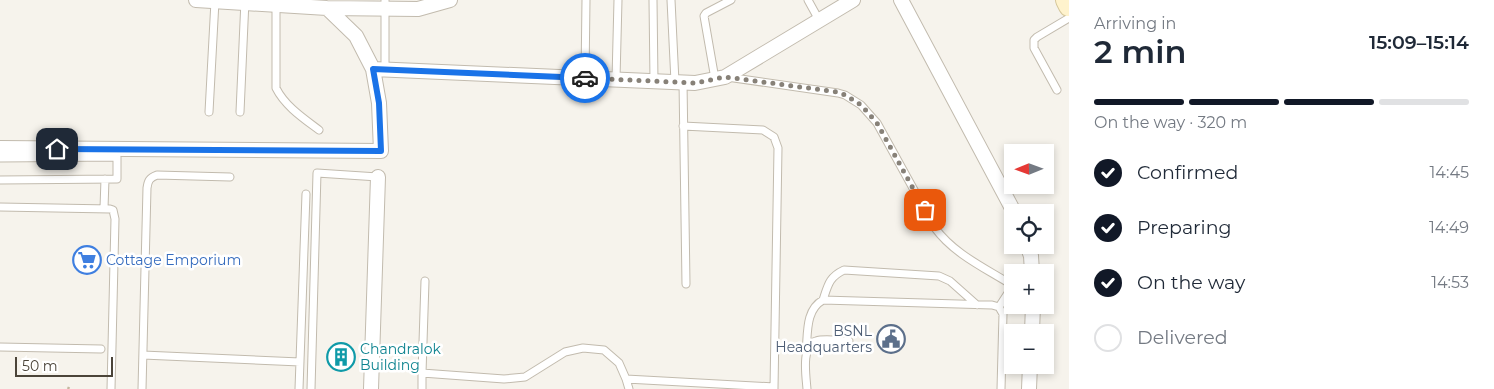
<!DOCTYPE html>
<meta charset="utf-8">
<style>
:root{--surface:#fff;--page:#f2f2f3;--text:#1f2937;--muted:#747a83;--line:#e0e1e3;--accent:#111827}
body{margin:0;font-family:Montserrat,sans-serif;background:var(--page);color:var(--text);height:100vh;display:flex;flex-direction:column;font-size:19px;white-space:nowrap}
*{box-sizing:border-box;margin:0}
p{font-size:16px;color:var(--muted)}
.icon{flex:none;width:28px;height:28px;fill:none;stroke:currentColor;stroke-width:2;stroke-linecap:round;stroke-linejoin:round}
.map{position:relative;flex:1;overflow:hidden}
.details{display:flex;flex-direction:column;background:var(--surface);width:425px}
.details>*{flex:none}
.needle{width:32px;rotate:269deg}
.fabs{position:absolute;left:1004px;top:144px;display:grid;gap:10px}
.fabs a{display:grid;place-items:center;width:50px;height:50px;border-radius:0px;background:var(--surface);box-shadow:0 2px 8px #0003;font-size:25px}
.scale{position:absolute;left:15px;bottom:12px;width:98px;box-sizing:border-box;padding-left:5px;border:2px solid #4b4439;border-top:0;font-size:14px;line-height:18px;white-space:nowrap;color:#4b4439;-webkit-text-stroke:4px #fff;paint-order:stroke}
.pin{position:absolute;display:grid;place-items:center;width:42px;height:42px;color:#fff;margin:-21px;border-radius:10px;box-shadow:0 2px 8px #0006}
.courier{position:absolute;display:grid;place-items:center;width:50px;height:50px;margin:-25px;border:4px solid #1a73e8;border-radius:50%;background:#fff;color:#222;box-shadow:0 1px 6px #0007}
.head em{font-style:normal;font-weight:600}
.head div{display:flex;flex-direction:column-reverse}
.head{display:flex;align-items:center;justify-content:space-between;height:85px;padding:0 25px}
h1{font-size:32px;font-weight:600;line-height:38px}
.bar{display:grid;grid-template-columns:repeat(4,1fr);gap:8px 5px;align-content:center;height:60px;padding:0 25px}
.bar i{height:6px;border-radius:4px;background:var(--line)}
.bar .active{background:var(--accent)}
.bar p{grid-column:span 4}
ol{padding:0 25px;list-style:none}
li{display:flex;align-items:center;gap:15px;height:55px}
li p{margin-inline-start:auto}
li .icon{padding:5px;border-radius:50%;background:var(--accent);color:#fff;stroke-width:4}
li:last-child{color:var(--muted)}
li i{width:28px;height:28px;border:2px solid var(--line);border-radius:50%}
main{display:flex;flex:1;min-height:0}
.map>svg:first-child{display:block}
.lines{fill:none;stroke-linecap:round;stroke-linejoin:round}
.service-casing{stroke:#c2bbae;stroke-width:9}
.minor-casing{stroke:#c2bbae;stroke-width:16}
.secondary-casing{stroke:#d6c79b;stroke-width:22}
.path{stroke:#c4b79f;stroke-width:2.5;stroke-dasharray:2.5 2.5;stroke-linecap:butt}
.service{stroke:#fff;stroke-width:7}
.minor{stroke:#fff;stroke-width:14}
.secondary{stroke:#fff3cd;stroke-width:20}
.done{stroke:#878178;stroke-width:5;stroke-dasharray:0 9}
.route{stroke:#1a73e8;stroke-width:6}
.labels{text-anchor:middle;stroke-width:5;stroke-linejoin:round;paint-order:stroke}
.shop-label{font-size:14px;fill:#366cbe;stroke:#fff;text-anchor:start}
.service-label{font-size:14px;fill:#4e5e75;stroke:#fff;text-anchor:end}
.culture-label{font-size:14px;fill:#0d838f;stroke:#fff;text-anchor:start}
</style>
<main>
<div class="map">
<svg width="1069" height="389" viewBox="0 0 1069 389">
<rect width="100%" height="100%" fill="#f6f3ec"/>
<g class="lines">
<defs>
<path id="service" d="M385 0V70
M653 0 654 81
M671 0 675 82
M808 0 819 20
M276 5V88C285 106 303 118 319 130
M727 77 838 93 845 95 861 105 877 123 935 228C954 254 985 268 1012 285
M585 78 586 0
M616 79 618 0
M715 79 704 16 706 13 731 0
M683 82 686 284
M1057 90 1034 48V40L1037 37 1069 18
M209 112 215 1
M240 112 245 0
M683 126 763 130 774 137 778 148 774 389
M0 158 117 157V179L0 180
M0 207 110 209 113 210 115 219 111 389
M104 208 105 179
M425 281 422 373 504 379 525 377 565 352 583 348 604 350 619 363 626 379 774 387
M823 300C828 285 829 277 844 270L939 276 950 281 977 305
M999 307 1012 287
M0 347 101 349
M806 352C808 334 805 310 823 300L992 305 999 307 1003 314 1001 389
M143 355 300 362
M626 379 629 389
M142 389 147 188C148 181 149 178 157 175L230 177
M299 389 306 194
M311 389 317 173 378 177
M422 389V373
M807 389C806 376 801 345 816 341 825 338 839 341 849 341"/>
<path id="minor" d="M196 0 327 8 418 9 450 0
M901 0 1014 212
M327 8 356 36 373 69 695 83 725 77 853 0
M0 148 381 151 379 103 373 69
M1027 245 1031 256 1032 272
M1032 332 1033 305
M371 389 378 177
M1029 389 1030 365"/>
<path id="secondary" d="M1066 0 1069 6"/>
</defs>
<use href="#service" class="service-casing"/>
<use href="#minor" class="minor-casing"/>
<use href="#secondary" class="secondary-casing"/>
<path class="path" d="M68 389 69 387"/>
<use href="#service" class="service"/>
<use href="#minor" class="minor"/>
<use href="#secondary" class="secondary"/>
</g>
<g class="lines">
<path class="done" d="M585 78 695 83 725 77 838 92 845 95 861 105 877 123 925 210"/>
<path class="route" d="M57 149 381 151 379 103 373 69 585 78"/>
</g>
<defs>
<symbol id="supermarket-ring" viewBox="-11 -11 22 22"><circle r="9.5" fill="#fff" stroke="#3f7fe0" stroke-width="1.5"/><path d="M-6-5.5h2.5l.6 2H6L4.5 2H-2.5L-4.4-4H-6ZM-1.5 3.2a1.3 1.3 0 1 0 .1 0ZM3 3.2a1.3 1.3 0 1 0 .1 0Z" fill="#3f7fe0"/></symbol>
<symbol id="civic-ring" viewBox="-11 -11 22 22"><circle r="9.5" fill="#fff" stroke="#5c6f8a" stroke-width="1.5"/><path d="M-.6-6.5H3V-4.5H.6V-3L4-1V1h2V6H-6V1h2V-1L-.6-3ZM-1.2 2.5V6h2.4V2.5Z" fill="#5c6f8a"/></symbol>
<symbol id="building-ring" viewBox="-11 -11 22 22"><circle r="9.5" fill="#fff" stroke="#0f9aa8" stroke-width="1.5"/><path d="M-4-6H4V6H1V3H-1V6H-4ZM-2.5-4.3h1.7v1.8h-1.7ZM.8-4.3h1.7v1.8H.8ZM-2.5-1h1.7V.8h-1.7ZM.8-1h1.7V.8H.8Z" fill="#0f9aa8"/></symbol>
</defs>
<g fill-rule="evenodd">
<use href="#supermarket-ring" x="71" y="244" width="32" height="32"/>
<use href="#civic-ring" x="875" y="323" width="32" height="32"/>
<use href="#building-ring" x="325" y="341" width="32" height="32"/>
</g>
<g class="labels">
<g class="shop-label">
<text x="106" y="265">Cottage Emporium</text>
</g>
<g class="service-label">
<text x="872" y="336">BSNL<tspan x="872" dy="16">Headquarters</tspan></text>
</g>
<g class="culture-label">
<text x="360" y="354">Chandralok<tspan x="360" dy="16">Building</tspan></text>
</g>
</g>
</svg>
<div class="fabs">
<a><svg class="needle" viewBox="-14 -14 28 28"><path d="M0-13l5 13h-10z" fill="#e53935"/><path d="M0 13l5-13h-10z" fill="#747a83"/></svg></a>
<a><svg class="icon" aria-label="locate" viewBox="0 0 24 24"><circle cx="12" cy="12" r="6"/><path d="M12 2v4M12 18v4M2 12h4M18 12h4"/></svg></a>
<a>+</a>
<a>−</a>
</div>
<div class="scale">50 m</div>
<div class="pin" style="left:925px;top:210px;background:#ea580c"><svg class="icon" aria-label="bag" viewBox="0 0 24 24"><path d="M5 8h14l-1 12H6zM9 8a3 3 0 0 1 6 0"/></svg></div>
<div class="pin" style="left:57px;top:149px;background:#1f2937"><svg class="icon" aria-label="home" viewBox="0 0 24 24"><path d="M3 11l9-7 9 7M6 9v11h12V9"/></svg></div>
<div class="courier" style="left:585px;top:78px"><svg class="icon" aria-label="car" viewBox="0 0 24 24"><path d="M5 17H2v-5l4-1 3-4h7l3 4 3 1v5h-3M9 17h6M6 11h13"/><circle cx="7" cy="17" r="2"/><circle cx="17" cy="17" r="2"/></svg></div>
</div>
<section class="details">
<div class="head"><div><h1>2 min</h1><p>Arriving in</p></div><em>15:09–15:14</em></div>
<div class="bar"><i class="active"></i><i class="active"></i><i class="active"></i><i></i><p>On the way · 320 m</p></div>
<ol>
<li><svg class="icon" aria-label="check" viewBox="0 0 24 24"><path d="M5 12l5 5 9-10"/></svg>Confirmed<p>14:45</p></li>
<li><svg class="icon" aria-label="check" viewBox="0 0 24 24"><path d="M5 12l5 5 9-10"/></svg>Preparing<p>14:49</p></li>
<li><svg class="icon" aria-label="check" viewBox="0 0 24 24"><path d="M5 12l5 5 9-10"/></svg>On the way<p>14:53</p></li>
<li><i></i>Delivered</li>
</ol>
</section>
</main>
